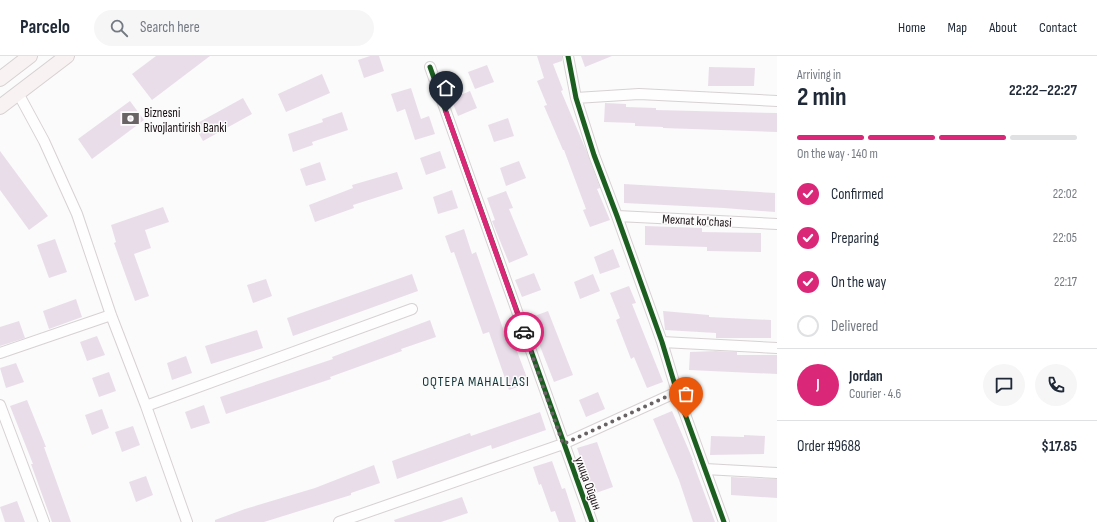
<!DOCTYPE html>
<meta charset="utf-8">
<style>
:root{--surface:#fff;--page:#f6f6f7;--text:#1f2937;--muted:#747a83;--line:#e0e1e3;--accent:#db2777}
body{margin:0;font-family:"Sofia Sans Condensed",sans-serif;background:var(--page);color:var(--text);height:100vh;display:flex;flex-direction:column;font-size:15px;white-space:nowrap}
*{box-sizing:border-box;margin:0}
p{font-size:13px;color:var(--muted)}
.icon{flex:none;width:22px;height:22px;fill:none;stroke:currentColor;stroke-width:2;stroke-linecap:round;stroke-linejoin:round}
.map{position:relative;flex:1;overflow:hidden}
.details{display:flex;flex-direction:column;background:var(--surface);width:320px}
.details>*{flex:none}
.pin{position:absolute;display:grid;place-items:center;width:34px;height:34px;color:#fff;margin:-41px -17px;border-radius:50% 50% 50% 0;rotate:-45deg;box-shadow:0 0 4px #0007}
.pin .icon{rotate:45deg}
.courier{position:absolute;display:grid;place-items:center;width:40px;height:40px;margin:-20px;border:3px solid #db2777;border-radius:50%;background:#fff;color:#222;box-shadow:0 1px 5px #0007}
.head em{font-style:normal;font-weight:700}
.head div{display:flex;flex-direction:column-reverse}
.head{display:flex;align-items:center;justify-content:space-between;height:68px;padding:0 20px}
h1{font-size:26px;font-weight:700;line-height:30px}
.bar{display:grid;grid-template-columns:repeat(4,1fr);gap:6px 4px;align-content:center;height:48px;padding:0 20px}
.bar i{height:5px;border-radius:3px;background:var(--line)}
.bar .current{background:var(--accent)}
.bar p{grid-column:span 4}
.line{display:flex;align-items:center;gap:10px;padding:0 20px;border-top:1px solid var(--line)}
.line div{flex:1}
.round{display:grid;place-items:center;flex:none;width:42px;height:42px;border-radius:21px;background:var(--page)}
ol{padding:0 20px;list-style:none}
li{display:flex;align-items:center;gap:12px;height:44px}
li p{margin-inline-start:auto}
li .icon{padding:4px;border-radius:50%;background:var(--accent);color:#fff;stroke-width:4}
li:last-child{color:var(--muted)}
li i{width:22px;height:22px;border:2px solid var(--line);border-radius:50%}
header{display:flex;align-items:center;gap:24px;box-sizing:border-box;height:56px;padding:0 20px;background:var(--surface);border-bottom:1px solid var(--line)}
header strong{font-size:19px}
nav{display:flex;gap:22px;margin-inline-start:auto;font-size:14px}
.search{width:280px;height:36px;background:var(--page);display:flex;align-items:center;gap:10px;box-sizing:border-box;padding:0 14px;border-radius:22px;color:var(--muted);font-size:15px}
main{display:flex;flex:1;min-height:0}
.map>svg:first-child{display:block}
.building{fill:#eaddea}
.lines{fill:none;stroke-linecap:round;stroke-linejoin:round}
.minor-casing{stroke:#d7d1d3;stroke-width:12}
.secondary-casing{stroke:#d7d1d3;stroke-width:16}
.minor{stroke:#fefefe;stroke-width:10}
.secondary{stroke:#f8f3f2;stroke-width:14}
.cycleway-casing{stroke:#fbfbfb;stroke-width:8}
.cycleway{stroke:#1b5e20;stroke-width:5}
.done{stroke:#6a6366;stroke-width:4;stroke-dasharray:0 7.2}
.route{stroke:#db2777;stroke-width:5}
.labels{text-anchor:middle;stroke-width:3;stroke-linejoin:round;paint-order:stroke}
.poi-label{font-size:13px;fill:#1c1115;stroke:#fbfbfb;text-anchor:start}
.street-label{font-size:13px;fill:#1c1115;stroke:#fbfbfb}
.neighbourhood-label{font-size:14px;letter-spacing:1px;fill:#133639;stroke:#fbfbfb}
</style>
<header>
<strong>Parcelo</strong>
<div class="search"><svg class="icon" aria-label="search" viewBox="0 0 24 24"><circle cx="10" cy="10" r="6"/><path d="M15 15l6 6"/></svg>Search here</div>
<nav><a>Home</a><a>Map</a><a>About</a><a>Contact</a></nav>
</header>
<main>
<div class="map">
<svg width="777" height="466" viewBox="0 0 777 466">
<rect width="100%" height="100%" fill="#fbfbfb"/>
<path class="building" d="M156 0H210L152 44 132 18Z
M370 0H379L384 15 364 22 358 4Z
M537 0H562V5L553 8 563 34 561 35 586 94 600 132 597 133 610 164 590 171 583 154 586 153 564 94H563L544 50 547 49 537 25 544 22Z
M581 0H612L585 11Z
M487 9 494 26 475 33 468 16Z
M709 11 755 12 754 30H708Z
M322 18 330 37 286 56 278 38Z
M411 32 421 63 429 60 435 78 415 84 405 53 397 56 391 38Z
M470 35 477 52 458 60 451 43Z
M243 42 252 58 203 85 194 69Z
M130 45 144 64 92 103 78 83Z
M605 47 626 48V51L656 52V54L777 57V76L663 72V71L635 70V67L604 66Z
M342 56 348 74 312 86 313 89 293 96 288 78 323 66 322 63Z
M508 62 514 80 494 86 488 69Z
M0 95 48 160 29 174 0 134Z
M440 95 446 112 426 119 420 102Z
M519 105 526 122 506 130 500 112Z
M320 106 326 124 306 130 300 113Z
M397 116 403 133 353 149 354 152 315 166 309 149 353 132 352 129Z
M624 128 775 137V156L724 152 624 147Z
M452 134 458 152 438 158 433 141Z
M506 135 513 152 509 153 528 199 509 207 492 165 495 164 487 142Z
M163 151 169 166 145 174 151 192 134 198 149 240 135 245 114 187 116 186 111 169Z
M645 170 702 172V176L761 177V196L707 195V191L645 189Z
M464 173 472 198 476 196 507 284 512 282 529 327 509 334 489 276 483 278 454 196 451 197 445 180Z
M55 183 67 216 49 222 37 189Z
M613 193 620 211 600 218 594 201Z
M534 217 541 234 522 241 515 224Z
M412 218 418 235 293 280 287 262Z
M593 218 600 235 580 243 574 226Z
M266 223 272 240 253 247 247 229Z
M629 230 636 247 632 248 663 326 647 332 634 301 631 303 624 285 616 264 620 262 610 237Z
M76 243 82 261 49 273 43 255Z
M548 255 573 319 554 326 529 262Z
M663 255 709 259V261L771 264V282H716V277L665 274Z
M430 264 436 281 401 293 402 295 330 321 331 323 226 358 220 341 333 303 332 301Z
M19 265 25 282 0 290V271Z
M257 274 263 292 211 308 205 290Z
M97 280 105 299 87 305 80 286Z
M716 295 737 296V299H777V318L689 314 690 296Z
M186 300 192 317 172 324 167 307Z
M16 307 24 326 6 332 0 312Z
M109 316 116 335 99 341 92 322Z
M598 336 605 353 586 361 579 344Z
M27 344 46 391H44L71 466H52L31 408H33L10 350Z
M204 349 210 367 191 373 185 356Z
M102 353 109 372 92 379 85 359Z
M672 355 693 404H692L715 466H693L679 424 653 363Z
M540 356 546 374 492 393 491 389 397 423 392 405 470 377 471 380Z
M133 370 140 389 122 396 115 376Z
M744 379 765 380 764 398 710 399 711 380 744 381Z
M597 386 613 431 593 438 577 392Z
M552 405 562 433 565 432 576 466H559L555 455 551 456 541 428 539 429 533 411Z
M374 409 380 427 351 437V439L264 466H215V464L245 453 315 432Z
M146 420 153 439 136 446 129 426Z
M731 421 777 423V442L731 439Z
M462 441 468 457 441 466H395L394 464Z
M17 445 25 466H5L0 451Z"/>
<g class="lines">
<defs>
<path id="minor" d="M568 0 576 42 594 99 617 160 662 286 677 336 724 466
M430 11 592 466
M18 37 44 85 77 158 111 259 146 350 187 466
M576 42 639 38 777 45
M617 160 777 168
M662 286 777 292
M0 297 111 259
M0 349 44 466
M146 350 412 253
M705 413 777 417
M339 466 563 388 677 336"/>
<path id="secondary" d="M0 23 30 0
M0 51 67 0"/>
</defs>
<use href="#minor" class="minor-casing"/>
<use href="#secondary" class="secondary-casing"/>
<use href="#minor" class="minor"/>
<use href="#secondary" class="secondary"/>
<defs>
<path id="cycleway" d="M568 0 576 42 594 99 617 160 662 286 677 336 724 466
M430 11 592 466"/>
</defs>
<use href="#cycleway" class="cycleway-casing"/>
<use href="#cycleway" class="cycleway"/>
</g>
<g class="lines">
<path class="done" d="M524 276 563 388 677 336 686 362"/>
<path class="route" d="M446 56 524 276"/>
</g>
<defs>
<symbol id="bank-bare" viewBox="-9 -9 18 18"><path d="M-6-4H6V4H-6ZM0-2.3a2.3 2.3 0 1 0 0 4.6a2.3 2.3 0 1 0 0-4.6Z" fill="#6a6366" stroke="#fbfbfb" stroke-width="2.5" paint-order="stroke"/></symbol>
</defs>
<g fill-rule="evenodd">
<use href="#bank-bare" x="118" y="50" width="25" height="25"/>
</g>
<g class="labels">
<g class="poi-label">
<text x="144" y="61">Biznesni<tspan x="144" dy="15">Rivojlantirish Banki</tspan></text>
</g>
<g class="street-label">
<text transform="translate(697 164) rotate(3)" y="5">Mexnat ko'chasi</text>
<text transform="translate(589 427) rotate(70)" y="5">улица Ойдин</text>
</g>
<g class="neighbourhood-label">
<text x="476" y="330">OQTEPA MAHALLASI</text>
</g>
</g>
</svg>
<div class="pin" style="left:686px;top:362px;background:#ea580c"><svg class="icon" aria-label="bag" viewBox="0 0 24 24"><path d="M5 8h14l-1 12H6zM9 8a3 3 0 0 1 6 0"/></svg></div>
<div class="pin" style="left:446px;top:56px;background:#1f2937"><svg class="icon" aria-label="home" viewBox="0 0 24 24"><path d="M3 11l9-7 9 7M6 9v11h12V9"/></svg></div>
<div class="courier" style="left:524px;top:276px"><svg class="icon" aria-label="car" viewBox="0 0 24 24"><path d="M5 17H2v-5l4-1 3-4h7l3 4 3 1v5h-3M9 17h6M6 11h13"/><circle cx="7" cy="17" r="2"/><circle cx="17" cy="17" r="2"/></svg></div>
</div>
<section class="details">
<div class="head"><div><h1>2 min</h1><p>Arriving in</p></div><em>22:22–22:27</em></div>
<div class="bar"><i class="current"></i><i class="current"></i><i class="current"></i><i></i><p>On the way · 140 m</p></div>
<ol>
<li><svg class="icon" aria-label="check" viewBox="0 0 24 24"><path d="M5 12l5 5 9-10"/></svg>Confirmed<p>22:02</p></li>
<li><svg class="icon" aria-label="check" viewBox="0 0 24 24"><path d="M5 12l5 5 9-10"/></svg>Preparing<p>22:05</p></li>
<li><svg class="icon" aria-label="check" viewBox="0 0 24 24"><path d="M5 12l5 5 9-10"/></svg>On the way<p>22:17</p></li>
<li><i></i>Delivered</li>
</ol>
<div class="line" style="height:72px"><b class="round" style="background:var(--accent);color:#fff">J</b><div><b>Jordan</b><p>Courier · 4.6</p></div><a class="round"><svg class="icon" aria-label="chat" viewBox="0 0 24 24"><path d="M4 5h16v11H9l-5 4z"/></svg></a><a class="round"><svg class="icon" aria-label="phone" viewBox="0 0 24 24"><path d="M5 4h4l2 5-3 2q2 4 5 5l2-3 5 2v4C11 20 4 13 5 4z"/></svg></a></div>
<div class="line" style="height:52px"><div>Order #9688</div><b>$17.85</b></div>
</section>
</main>
